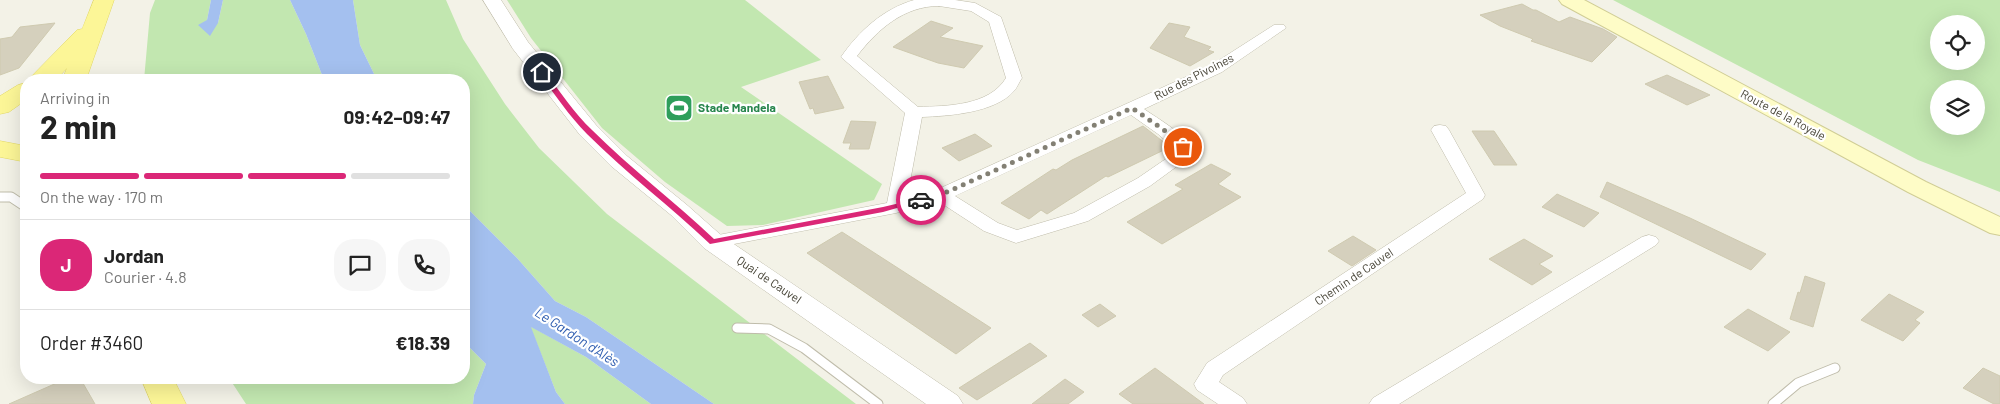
<!DOCTYPE html>
<meta charset="utf-8">
<style>
:root{--surface:#fff;--page:#f6f6f6;--text:#222;--muted:#767676;--line:#e0e0e0;--accent:#db2777}
body{margin:0;font-family:Barlow,sans-serif;background:var(--page);color:var(--text);height:100vh;display:flex;flex-direction:column;font-size:19px;white-space:nowrap}
*{box-sizing:border-box;margin:0}
p{font-size:16px;color:var(--muted)}
.icon{flex:none;width:28px;height:28px;fill:none;stroke:currentColor;stroke-width:2;stroke-linecap:round;stroke-linejoin:round}
.map{position:relative;flex:1;overflow:hidden}
.sheet{position:absolute;left:20px;top:74px;width:450px;height:310px;display:flex;flex-direction:column;background:var(--surface);border-radius:20px;box-shadow:0 5px 20px #0002}
.sheet>*{flex:none}
.tools{position:absolute;left:1930px;top:15px;display:grid;gap:10px}
.tools a{display:grid;place-items:center;width:55px;height:55px;border-radius:50%;background:var(--surface);box-shadow:0 5px 20px #0002;font-size:25px}
.pin{position:absolute;display:grid;place-items:center;width:42px;height:42px;color:#fff;margin:-21px;border:2px solid #fff;border-radius:50%;box-shadow:0 1px 5px #0007}
.courier{position:absolute;display:grid;place-items:center;width:50px;height:50px;margin:-25px;border:4px solid #db2777;border-radius:50%;background:#fff;color:#222;box-shadow:0 1px 6px #0007}
.overview em{font-style:normal;font-weight:700}
.overview div{display:flex;flex-direction:column-reverse}
.overview{display:flex;align-items:center;justify-content:space-between;height:85px;padding:0 20px}
h1{font-size:32px;font-weight:700;line-height:38px}
.bar{display:grid;grid-template-columns:repeat(4,1fr);gap:8px 5px;align-content:center;height:60px;padding:0 20px}
.bar i{height:6px;border-radius:4px;background:var(--line)}
.bar .on{background:var(--accent)}
.bar p{grid-column:span 4}
.line{display:flex;align-items:center;gap:12px;padding:0 20px;border-top:1px solid var(--line)}
.line div{flex:1}
.round{display:grid;place-items:center;flex:none;width:52px;height:52px;border-radius:20px;background:var(--page)}
.map>svg:first-child{display:block}
.green{fill:#c2e7b0;fill-rule:evenodd}
.water{fill:#a4c0ef}
.building{fill:#d5d0bd;stroke:#cfcab0}
.lines{fill:none;stroke-linecap:round;stroke-linejoin:round}
.service-casing{stroke:#bfbcaa;stroke-width:11}
.minor-casing{stroke:#bfbcaa;stroke-width:1}
.tertiary-casing{stroke:#bfbcaa;stroke-width:1}
.secondary-casing{stroke:#d0cd95;stroke-width:2}
.primary-casing{stroke:#e2d866;stroke-width:1}
.service{stroke:#fff;stroke-width:9}
.minor{fill:#fff;fill-rule:evenodd}
.tertiary{fill:#fff;fill-rule:evenodd}
.secondary{fill:#fefcc7;fill-rule:evenodd}
.primary{fill:#fcf697;fill-rule:evenodd}
.route{fill:#db2777}
.done{stroke:#838074;stroke-width:5;stroke-dasharray:0 9}
.labels{text-anchor:middle;stroke-width:4.5;stroke-linejoin:round;paint-order:stroke}
.street-label{font-size:12px;fill:#464336;stroke:#fff}
.leisure-label{font-size:12px;font-weight:bold;fill:#27864d;stroke:#fff;text-anchor:start}
.water-label{font-size:14px;font-style:italic;fill:#315fb1;stroke:#fff}
</style>
<div class="map">
<svg width="2000" height="404" viewBox="0 0 2000 404">
<rect width="100%" height="100%" fill="#f3f2e7"/>
<path class="green" d="M155 0H211L207 20 218 23 223 0H290L306 34 324 80H144L150 13Z
M353 0H446L463 39 505 104 539 148 607 214 856 404H714L586 317 555 301 517 258 464 205V80H377L360 45Z
M507 0H745L821 60 741 87 882 184 874 200 763 225 727 226 665 182 602 128 531 38Z
M1613 0H2000V192L1918 160ZM1939 24H1976V61H1939ZM1939 89H1976V126H1939Z
M530 326 586 357 651 404H565L556 392Z
M464 342 486 364 474 395 473 404H246L229 378H464Z"/>
<path class="water" d="M211 0H223L218 23 210 36 198 25 207 20Z
M290 0H353L360 45 377 80H324L306 34Z
M464 205 517 258 555 301 586 317 714 404H651L586 357 531 327 556 392 565 404H473L474 395 486 364 464 342Z"/>
<path class="building" d="M1522 4 1533 10H1536L1559 22 1570 17 1603 29 1617 37 1592 62 1531 41 1533 39 1500 26 1480 15Z
M931 21 953 28 940 37 983 46 964 68 938 63 893 47Z
M55 23 19 68 0 75V39L12 37 20 27Z
M1169 23 1190 27 1184 37 1211 47 1208 50 1214 52 1190 66 1150 48Z
M1667 75 1710 95 1687 105 1645 84Z
M828 76 844 108 815 114 813 108 810 109 799 82Z
M851 121 876 122 869 149H849L851 143H843Z
M1143 126 1170 147 1108 177 1106 176 1047 214 1041 210 1029 219 1001 203 1053 169 1056 170 1072 160Z
M1472 131H1494L1517 165H1494Z
M975 134 992 146 959 161 942 148Z
M1211 164 1231 174 1218 184 1241 197 1162 244 1127 222 1183 189 1175 185Z
M1607 182 1690 218 1766 254 1751 270 1600 197Z
M1557 194 1599 213 1584 227 1542 207Z
M842 232 991 328 956 354 807 253Z
M1353 236 1376 250 1352 266 1328 251Z
M1524 239 1553 256 1539 264 1552 272 1532 285 1489 259Z
M1805 276 1825 283 1813 327 1790 319 1798 292 1800 293Z
M1889 294 1924 312 1915 320 1920 323 1903 341 1861 320Z
M1100 304 1116 316 1098 327 1082 315Z
M1748 309 1790 332 1768 351 1724 327Z
M1030 343 1047 356 977 400 959 388Z
M1155 368 1204 404H1133L1119 394Z
M1983 368 2000 376V404H1994L1963 388Z
M68 378H80L95 404H9Z
M1065 379 1084 392 1068 404H1032Z"/>
<g class="lines">
<defs>
<path id="service" d="M0 197H11L26 207
M737 328 769 329 804 348 878 404
M1773 404 1798 383 1835 368"/>
<path id="minor" d="M914 0H955L975 3 1001 17 1022 78C1019 82 1017 88 1014 91 995 113 948 116 922 117L907 198 934 191 1210 66 1274 25H1284L1286 28 1222 72 1144 109C1160 120 1180 131 1192 147L1191 156 1150 186 1088 221 1016 243 984 231 938 201 896 213 713 248 706 246 703 242 706 238 713 236 887 203 905 113 841 57C859 31 883 9 914 0ZM939 6 971 11 989 22 1006 78C989 106 947 106 918 107L857 56C878 29 904 6 939 6ZM1131 115 1158 134 1174 148 1173 154 1138 178 1074 213 1017 230 998 223 955 196Z
M1440 125 1446 126 1449 130 1485 195 1483 199 1223 375 1219 382 1243 398 1247 404H1218L1197 390 1194 384 1207 363 1466 193 1431 130 1434 126Z
M1649 235 1656 237 1659 241 1656 245 1399 404H1369L1373 398 1642 237Z"/>
<path id="tertiary" d="M483 0H501L528 42 596 125 627 156 687 205 722 236 958 396 963 404H926L704 248 671 215 611 166 580 135 513 49Z"/>
<path id="secondary" d="M1559 0H1584L1926 182 2000 217V235L1990 233 1908 192 1562 4Z"/>
<path id="primary" d="M94 0H114L86 80H62L67 68 56 80H28L77 30 82 29Z
M26 83V100L9 112 0 114V96L18 85Z
M0 141 26 146V162L0 157Z
M141 378H173L186 404H152Z"/>
</defs>
<use href="#service" class="service-casing"/>
<use href="#minor" class="minor-casing"/>
<use href="#tertiary" class="tertiary-casing"/>
<use href="#secondary" class="secondary-casing"/>
<use href="#primary" class="primary-casing"/>
<use href="#service" class="service"/>
<use href="#minor" class="minor"/>
<use href="#tertiary" class="tertiary"/>
<use href="#secondary" class="secondary"/>
<use href="#primary" class="primary"/>
</g>
<path class="route" d="M539 71H544C560 91 574 113 592 130 631 169 675 202 714 239L883 207 921 198 925 200 883 212 710 244C670 206 626 173 587 134 569 116 555 94 539 74Z"/>
<g class="lines">
<path class="done" d="M921 200 940 195 965 184 1132 108 1164 130 1183 147"/>
</g>
<defs>
<symbol id="stadium-square" viewBox="-11 -11 22 22"><rect x="-9" y="-9" width="18" height="18" rx="4" fill="#2e9e5b" stroke="#fff"/><path d="M0-5a6.5 5 0 1 0 0 10a6.5 5 0 1 0 0-10ZM-3.5-1.8h7v3.6h-7Z" fill="#fff"/></symbol>
</defs>
<g fill-rule="evenodd">
<use href="#stadium-square" x="663" y="92" width="32" height="32"/>
</g>
<g class="labels">
<g class="street-label">
<text transform="translate(1194 77) rotate(-27)" y="4">Rue des Pivoines</text>
<text transform="translate(1783 115) rotate(28)" y="4">Route de la Royale</text>
<text transform="translate(1354 277) rotate(-34)" y="4">Chemin de Cauvel</text>
<text transform="translate(769 280) rotate(34)" y="4">Quai de Cauvel</text>
</g>
<g class="leisure-label">
<text x="698" y="112">Stade Mandela</text>
</g>
<g class="water-label">
<text transform="translate(577 337) rotate(33)" y="5">Le Gardon d'Alès</text>
</g>
</g>
</svg>
<div class="tools">
<a><svg class="icon" aria-label="locate" viewBox="0 0 24 24"><circle cx="12" cy="12" r="6"/><path d="M12 2v4M12 18v4M2 12h4M18 12h4"/></svg></a>
<a><svg class="icon" aria-label="layers" viewBox="0 0 24 24"><path d="M12 4l9 5-9 5-9-5zM3 14l9 5 9-5"/></svg></a>
</div>
<div class="pin" style="left:1183px;top:147px;background:#ea580c"><svg class="icon" aria-label="bag" viewBox="0 0 24 24"><path d="M5 8h14l-1 12H6zM9 8a3 3 0 0 1 6 0"/></svg></div>
<div class="pin" style="left:542px;top:72px;background:#1f2937"><svg class="icon" aria-label="home" viewBox="0 0 24 24"><path d="M3 11l9-7 9 7M6 9v11h12V9"/></svg></div>
<div class="courier" style="left:921px;top:200px"><svg class="icon" aria-label="car" viewBox="0 0 24 24"><path d="M5 17H2v-5l4-1 3-4h7l3 4 3 1v5h-3M9 17h6M6 11h13"/><circle cx="7" cy="17" r="2"/><circle cx="17" cy="17" r="2"/></svg></div>
<section class="sheet">
<div class="overview"><div><h1>2 min</h1><p>Arriving in</p></div><em>09:42–09:47</em></div>
<div class="bar"><i class="on"></i><i class="on"></i><i class="on"></i><i></i><p>On the way · 170 m</p></div>
<div class="line" style="height:90px"><b class="round" style="background:var(--accent);color:#fff">J</b><div><b>Jordan</b><p>Courier · 4.8</p></div><a class="round"><svg class="icon" aria-label="chat" viewBox="0 0 24 24"><path d="M4 5h16v11H9l-5 4z"/></svg></a><a class="round"><svg class="icon" aria-label="phone" viewBox="0 0 24 24"><path d="M5 4h4l2 5-3 2q2 4 5 5l2-3 5 2v4C11 20 4 13 5 4z"/></svg></a></div>
<div class="line" style="height:65px"><div>Order #3460</div><b>€18.39</b></div>
</section>
</div>
